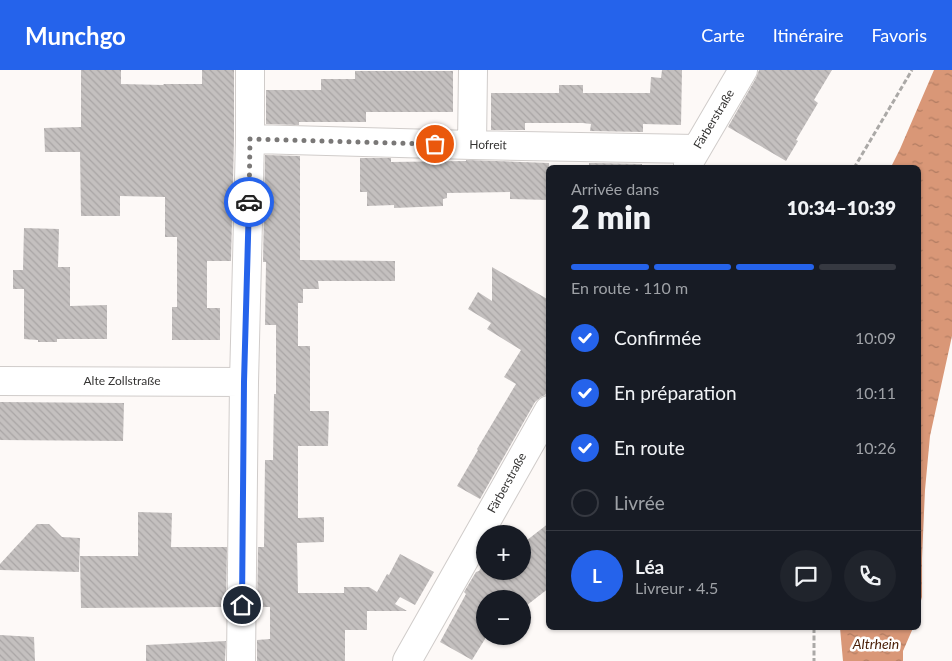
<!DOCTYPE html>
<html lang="fr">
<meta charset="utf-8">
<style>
:root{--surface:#171b24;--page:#20242c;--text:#f1f3f6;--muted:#9ea1a6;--line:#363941;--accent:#2563eb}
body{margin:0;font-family:Lato,sans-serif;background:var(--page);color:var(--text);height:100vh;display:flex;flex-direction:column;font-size:19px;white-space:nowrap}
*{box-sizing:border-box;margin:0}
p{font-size:16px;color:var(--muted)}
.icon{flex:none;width:28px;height:28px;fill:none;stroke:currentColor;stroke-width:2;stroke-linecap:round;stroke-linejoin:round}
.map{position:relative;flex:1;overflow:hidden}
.side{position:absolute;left:546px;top:95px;width:375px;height:465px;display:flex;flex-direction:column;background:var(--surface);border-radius:8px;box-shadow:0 1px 4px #0004}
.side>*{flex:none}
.tools{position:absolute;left:476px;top:455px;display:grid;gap:10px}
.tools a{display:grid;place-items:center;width:55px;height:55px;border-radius:50%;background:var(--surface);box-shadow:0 1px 4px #0004;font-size:25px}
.pin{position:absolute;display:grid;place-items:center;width:42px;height:42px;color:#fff;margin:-21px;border:2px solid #fff;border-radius:50%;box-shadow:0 1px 5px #0007}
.courier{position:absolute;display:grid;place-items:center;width:50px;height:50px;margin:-25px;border:4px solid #2563eb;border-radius:50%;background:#fff;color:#222;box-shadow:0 1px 6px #0007}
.summary em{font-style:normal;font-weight:800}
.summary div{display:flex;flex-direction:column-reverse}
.summary{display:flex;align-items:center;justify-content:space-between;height:85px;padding:0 25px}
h1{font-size:32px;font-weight:800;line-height:38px}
.bar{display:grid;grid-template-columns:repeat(4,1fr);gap:8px 5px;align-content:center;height:60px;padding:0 25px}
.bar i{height:6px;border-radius:4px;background:var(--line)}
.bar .active{background:var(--accent)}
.bar p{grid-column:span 4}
.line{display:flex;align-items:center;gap:12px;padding:0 25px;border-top:1px solid var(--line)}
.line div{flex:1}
.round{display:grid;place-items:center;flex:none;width:52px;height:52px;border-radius:26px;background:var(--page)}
ol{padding:0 25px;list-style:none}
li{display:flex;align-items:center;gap:15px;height:55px}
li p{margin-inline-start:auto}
li .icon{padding:5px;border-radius:50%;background:var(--accent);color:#fff;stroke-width:4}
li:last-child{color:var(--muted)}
li i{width:28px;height:28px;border:2px solid var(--line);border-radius:50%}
header{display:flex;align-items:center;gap:30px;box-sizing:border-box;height:70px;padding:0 25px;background:var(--accent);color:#fff}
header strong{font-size:24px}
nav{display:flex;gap:28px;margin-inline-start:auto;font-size:18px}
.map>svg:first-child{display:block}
.water{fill:url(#water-ripples)}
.building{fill:url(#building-back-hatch)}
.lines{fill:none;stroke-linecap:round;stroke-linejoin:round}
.minor-casing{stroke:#d0ccca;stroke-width:30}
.path{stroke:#aba9a7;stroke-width:3;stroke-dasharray:5 2.5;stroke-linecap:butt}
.minor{stroke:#fff;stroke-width:28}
.done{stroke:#7a7877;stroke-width:5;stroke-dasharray:0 9}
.route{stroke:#2563eb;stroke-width:6}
.labels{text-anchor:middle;stroke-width:5;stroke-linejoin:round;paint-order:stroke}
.street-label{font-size:12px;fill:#343332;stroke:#fff}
.water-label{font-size:14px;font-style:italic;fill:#4a1f07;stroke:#fff}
</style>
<header>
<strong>Munchgo</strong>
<nav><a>Carte</a><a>Itinéraire</a><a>Favoris</a></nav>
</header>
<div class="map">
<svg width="952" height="591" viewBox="0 0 952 591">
<defs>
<pattern id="water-ripples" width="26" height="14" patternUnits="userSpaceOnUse" patternTransform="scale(1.25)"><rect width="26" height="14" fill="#d99777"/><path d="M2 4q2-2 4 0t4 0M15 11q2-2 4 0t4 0" fill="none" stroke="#b17c62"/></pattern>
<pattern id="building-back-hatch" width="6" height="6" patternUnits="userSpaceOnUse" patternTransform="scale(1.25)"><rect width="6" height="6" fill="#c4c0bf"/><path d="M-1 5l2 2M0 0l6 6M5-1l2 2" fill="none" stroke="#a9a5a5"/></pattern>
</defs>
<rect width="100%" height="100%" fill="#fdf9f7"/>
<path class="water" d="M934 0H952V266L930 366 925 420 922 488V527L919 538V98L891 97 900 79Z
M840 558H913L903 581V591H843Z"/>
<path class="building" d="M81 0H121V14L163 15 164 14H202V0H234V69L231 191H207V238H220V270H172V237H177V167H165V127L120 126V146H81L80 82H45L44 58 81 57Z
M662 0H682L681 55 643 54V62L590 61 591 54 583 53H525V60H491V23H559V15H583V23H650L651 7 661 8Z
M759 0H832L814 30 818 33 796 70 798 71 786 91 728 57 756 8Z
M355 1H453V42H366V52H299V55L266 54V20H321V9H355Z
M265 85 300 86V190L395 191V211H318L319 219H303V233H298V276H310V341H329L328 376H298V448L324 447V472L297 473 298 523H344V517H369L377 522 387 504 389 505 400 484 434 502 415 535 400 527 395 534 407 541H367V560H345V591H257V570L270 569V537H257L258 477H264L265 390H273L274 324H276V255H265L266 192H263Z
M360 88H391V92L466 91V90L549 93V130L510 129V122L447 123V128L443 129V136L394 138V135L367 136V122H360Z
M589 93 642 94V98H589Z
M24 158 59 159 58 197H70V236L107 235V269H57V272H38V270L24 269V219H13V200H23Z
M492 197 549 230V319L545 325 541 327 535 332 480 429 457 416 478 380 477 379 516 314 504 307 521 280 487 259 491 253 468 239 478 222 492 231Z
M0 332 124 333 123 371 0 370Z
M138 442 172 443 171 477H227L226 537 81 538 80 486H138Z
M549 453V518L522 539V529H485V569L472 590 440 572 466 524 464 522 476 502 479 501 485 492V501H522V474Z
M37 454H49L62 467 80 468 79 502 0 500V494Z
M0 565 34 567 35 591H0Z
M226 571 225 591H146V575Z"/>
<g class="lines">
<defs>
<path id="minor" d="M250 69 472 75 696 79
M472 75 473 0
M688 94 743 0
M0 311 244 312
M241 591 244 312 250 69V0
M407 591 549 340"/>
</defs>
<use href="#minor" class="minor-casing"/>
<path class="path" d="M854 98 912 0
M814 558V591"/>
<use href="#minor" class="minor"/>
</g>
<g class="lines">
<path class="done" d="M249 132 250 69 435 74"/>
<path class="route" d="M242 535 244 312 249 132"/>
</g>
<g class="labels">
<g class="street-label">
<text transform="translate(714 49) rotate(-59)" y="4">Färberstraße</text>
<text transform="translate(488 75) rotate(1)" y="4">Hofreit</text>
<text x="122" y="315">Alte Zollstraße</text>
<text transform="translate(507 413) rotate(-61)" y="4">Färberstraße</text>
</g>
<g class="water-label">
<text x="876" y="579">Altrhein</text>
</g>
</g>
</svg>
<div class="tools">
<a>+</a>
<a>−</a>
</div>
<div class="pin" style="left:435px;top:74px;background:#ea580c"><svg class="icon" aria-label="bag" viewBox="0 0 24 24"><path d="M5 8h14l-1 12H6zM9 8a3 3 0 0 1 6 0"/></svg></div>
<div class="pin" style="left:242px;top:535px;background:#1f2937"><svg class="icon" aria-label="home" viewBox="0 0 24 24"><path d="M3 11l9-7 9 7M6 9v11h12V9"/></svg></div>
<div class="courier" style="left:249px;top:132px"><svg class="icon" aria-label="car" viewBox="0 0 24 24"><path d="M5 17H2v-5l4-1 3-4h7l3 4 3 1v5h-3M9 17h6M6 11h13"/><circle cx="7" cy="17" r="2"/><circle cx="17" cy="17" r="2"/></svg></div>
<section class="side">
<div class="summary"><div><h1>2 min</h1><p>Arrivée dans</p></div><em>10:34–10:39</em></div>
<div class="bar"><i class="active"></i><i class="active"></i><i class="active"></i><i></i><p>En route · 110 m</p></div>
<ol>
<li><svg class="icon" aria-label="check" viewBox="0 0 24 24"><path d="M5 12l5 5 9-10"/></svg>Confirmée<p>10:09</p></li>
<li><svg class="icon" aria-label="check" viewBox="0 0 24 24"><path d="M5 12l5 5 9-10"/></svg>En préparation<p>10:11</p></li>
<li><svg class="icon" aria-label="check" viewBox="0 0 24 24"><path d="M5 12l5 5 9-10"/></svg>En route<p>10:26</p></li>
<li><i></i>Livrée</li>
</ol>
<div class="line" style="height:90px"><b class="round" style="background:var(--accent);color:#fff">L</b><div><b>Léa</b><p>Livreur · 4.5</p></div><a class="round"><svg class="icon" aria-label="chat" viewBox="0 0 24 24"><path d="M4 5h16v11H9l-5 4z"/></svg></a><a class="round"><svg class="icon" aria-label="phone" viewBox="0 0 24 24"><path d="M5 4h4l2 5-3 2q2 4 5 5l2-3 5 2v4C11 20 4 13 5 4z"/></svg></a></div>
</section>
</div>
